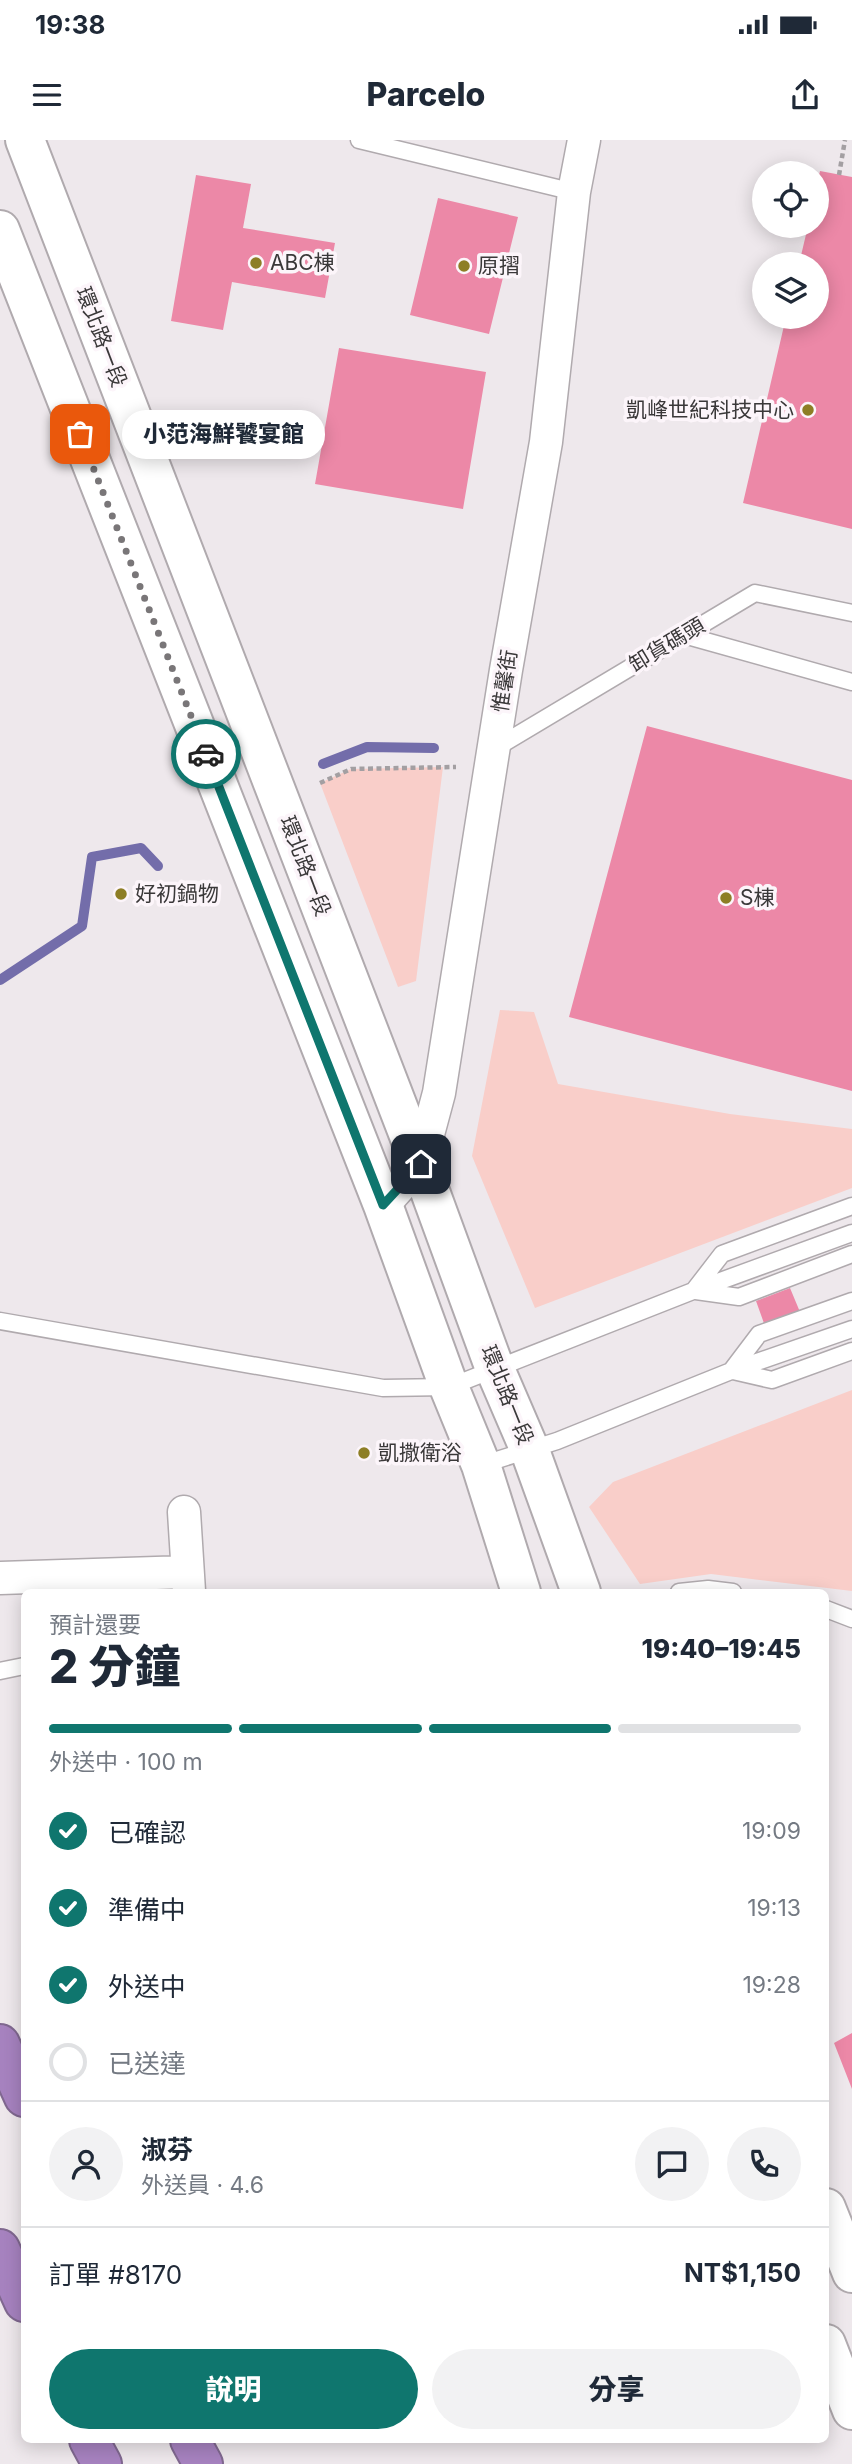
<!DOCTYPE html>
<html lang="zh-TW">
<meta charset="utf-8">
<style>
:root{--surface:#fff;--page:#f2f2f3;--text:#1f2937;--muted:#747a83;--line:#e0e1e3;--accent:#0f766e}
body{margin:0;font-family:Inter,"Noto Sans TC",sans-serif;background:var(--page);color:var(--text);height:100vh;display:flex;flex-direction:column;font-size:26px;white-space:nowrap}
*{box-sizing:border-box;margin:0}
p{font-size:23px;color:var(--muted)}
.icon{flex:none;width:38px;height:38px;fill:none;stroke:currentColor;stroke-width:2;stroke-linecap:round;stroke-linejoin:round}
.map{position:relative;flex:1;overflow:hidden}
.panel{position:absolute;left:21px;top:1449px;width:808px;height:854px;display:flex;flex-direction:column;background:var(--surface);border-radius:10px;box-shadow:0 4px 18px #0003}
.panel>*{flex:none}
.tools{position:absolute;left:752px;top:21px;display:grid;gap:14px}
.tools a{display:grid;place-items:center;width:77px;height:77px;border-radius:50%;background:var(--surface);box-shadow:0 4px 18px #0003;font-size:35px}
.pin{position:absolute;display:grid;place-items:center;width:60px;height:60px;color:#fff;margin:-30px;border-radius:14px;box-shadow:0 4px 10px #0006}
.courier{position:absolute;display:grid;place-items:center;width:70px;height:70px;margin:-35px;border:5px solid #0f766e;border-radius:50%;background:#fff;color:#222;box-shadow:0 2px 9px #0007}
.bubble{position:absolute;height:49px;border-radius:24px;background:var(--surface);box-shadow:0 4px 18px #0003;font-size:23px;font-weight:800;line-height:49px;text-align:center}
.headline em{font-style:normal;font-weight:800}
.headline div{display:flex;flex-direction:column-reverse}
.headline{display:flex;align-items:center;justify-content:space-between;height:119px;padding:0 28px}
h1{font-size:46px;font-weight:800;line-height:52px}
.bar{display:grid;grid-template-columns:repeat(4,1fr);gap:10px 7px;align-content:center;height:84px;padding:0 28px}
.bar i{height:9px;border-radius:5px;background:var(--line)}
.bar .current{background:var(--accent)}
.bar p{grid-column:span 4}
.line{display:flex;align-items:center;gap:18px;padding:0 28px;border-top:2px solid var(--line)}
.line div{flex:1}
.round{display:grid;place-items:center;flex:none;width:74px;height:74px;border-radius:37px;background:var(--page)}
ol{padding:0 28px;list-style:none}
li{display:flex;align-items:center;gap:21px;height:77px}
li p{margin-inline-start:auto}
li .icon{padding:7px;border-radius:50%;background:var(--accent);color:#fff;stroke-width:4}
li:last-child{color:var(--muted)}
li i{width:38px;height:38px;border:4px solid var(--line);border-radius:50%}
.cta{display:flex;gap:14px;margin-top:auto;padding:14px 28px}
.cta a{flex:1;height:80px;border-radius:42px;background:var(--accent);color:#fff;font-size:28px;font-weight:800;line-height:80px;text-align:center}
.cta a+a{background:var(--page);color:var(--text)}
.status{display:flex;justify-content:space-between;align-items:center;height:49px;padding:0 35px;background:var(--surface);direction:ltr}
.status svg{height:19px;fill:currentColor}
header{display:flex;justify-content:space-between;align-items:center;height:91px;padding:0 28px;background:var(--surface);font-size:32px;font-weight:800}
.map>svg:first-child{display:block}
.green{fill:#f9cec9}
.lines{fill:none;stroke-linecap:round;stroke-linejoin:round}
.stream{stroke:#736daa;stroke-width:10}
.building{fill:#ec88a7}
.service-casing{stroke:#b0aaae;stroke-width:19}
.minor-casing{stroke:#b0aaae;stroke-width:35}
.tertiary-casing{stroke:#b0aaae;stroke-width:42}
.motorway-casing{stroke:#806890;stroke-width:42}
.path{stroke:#a39fa2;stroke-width:4.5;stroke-dasharray:5 3.5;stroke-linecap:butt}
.service{stroke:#fff;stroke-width:16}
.minor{stroke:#fff;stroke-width:32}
.tertiary{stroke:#fff;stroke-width:38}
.motorway{stroke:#a682bf;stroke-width:38}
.done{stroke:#797678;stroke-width:7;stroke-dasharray:0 12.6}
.route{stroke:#0f766e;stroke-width:9}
.poi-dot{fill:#8d7e25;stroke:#fcf5fa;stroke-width:2.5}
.labels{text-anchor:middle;stroke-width:7;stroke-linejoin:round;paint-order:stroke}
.poi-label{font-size:21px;fill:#3a3839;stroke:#fcf5fa;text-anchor:start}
.street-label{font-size:21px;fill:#3a3839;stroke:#fcf5fa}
</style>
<div class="status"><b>19:38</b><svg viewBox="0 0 49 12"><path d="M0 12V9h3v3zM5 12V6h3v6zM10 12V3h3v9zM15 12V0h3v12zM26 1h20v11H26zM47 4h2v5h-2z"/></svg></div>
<header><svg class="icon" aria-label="menu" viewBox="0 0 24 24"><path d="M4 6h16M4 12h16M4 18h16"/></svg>Parcelo<svg class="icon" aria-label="share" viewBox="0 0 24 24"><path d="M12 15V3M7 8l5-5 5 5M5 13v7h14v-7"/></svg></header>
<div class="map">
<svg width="852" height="2324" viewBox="0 0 852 2324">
<rect width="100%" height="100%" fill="#eee8ec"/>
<path class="green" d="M443 627 416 841 398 847 320 643 351 629Z
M500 870 534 872 558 944 730 974 852 989V1048L535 1168 472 1016Z
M852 1250V1451L711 1434 640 1444 589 1367 613 1342Z"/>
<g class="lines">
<path class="stream" d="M323 624 367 607 434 608
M0 840 82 786 92 717 141 708 158 726"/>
</g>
<path class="building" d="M820 31 852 37V389L743 363 786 177H817V124H799L808 86H817V44Z
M196 35 251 44 243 88 335 103 325 158 232 142 223 190 171 181Z
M438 58 518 77 489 194 410 175Z
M339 208 486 232 463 369 315 344Z
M647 586 852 640V951L569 877Z
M790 1148 800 1172 765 1186 756 1161Z
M852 1893V1949L834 1903Z"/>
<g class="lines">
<defs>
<path id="service" d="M359 0 574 52
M684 495 852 542
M494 609 755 453 852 473
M695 1149 722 1114 852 1066
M696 1151 739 1157 852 1114
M0 1181 383 1248 449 1247 693 1151 852 1093
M731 1231 759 1194 852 1161
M733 1231 772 1240 852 1211
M481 1325 557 1301 731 1231 852 1189
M679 1452 708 1449 733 1452
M826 1469 852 1479
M0 1531 24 1526"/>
<path id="minor" d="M383 1065 420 1024 439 953 506 530 546 302 574 52 584 0
M184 1372 189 1451
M0 1438 187 1432"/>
<path id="tertiary" d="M25 0 420 1024 495 1229 529 1308 581 1452
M0 90 383 1065 449 1247 481 1325 521 1452
M826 2068 852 2133
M826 2204 852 2270"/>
<path id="motorway" d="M0 1904 24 1957
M0 2109 24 2162
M89 2300 102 2324
M190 2300 203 2324"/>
</defs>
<use href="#service" class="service-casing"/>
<use href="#minor" class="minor-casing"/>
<use href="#tertiary" class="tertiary-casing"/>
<use href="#motorway" class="motorway-casing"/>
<path class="path" d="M839 35 845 0
M320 643 351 629 456 627"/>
<use href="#service" class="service"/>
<use href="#minor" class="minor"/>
<use href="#tertiary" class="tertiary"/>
<use href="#motorway" class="motorway"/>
</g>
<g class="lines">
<path class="done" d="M80 294 206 614"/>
<path class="route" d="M206 614 383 1065 421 1024"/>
</g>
<g class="poi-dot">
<circle cx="256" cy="123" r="7"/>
<circle cx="464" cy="126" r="7"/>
<circle cx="808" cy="270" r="7"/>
<circle cx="121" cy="754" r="7"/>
<circle cx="726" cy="758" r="7"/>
<circle cx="364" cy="1313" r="7"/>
</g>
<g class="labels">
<g class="poi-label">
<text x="270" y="130">ABC棟</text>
<text x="478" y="133">原摺</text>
<text x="794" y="277" text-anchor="end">凱峰世紀科技中心</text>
<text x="135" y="761">好初鍋物</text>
<text x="740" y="765">S棟</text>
<text x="378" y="1320">凱撒衛浴</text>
</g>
<g class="street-label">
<text transform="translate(101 197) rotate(69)" y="7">環北路一段</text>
<text transform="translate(667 505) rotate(-31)" y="7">卸貨碼頭</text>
<text transform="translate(505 541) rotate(-81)" y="7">惟馨街</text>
<text transform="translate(305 726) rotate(69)" y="7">環北路一段</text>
<text transform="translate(507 1255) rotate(68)" y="7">環北路一段</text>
</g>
</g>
</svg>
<div class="tools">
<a><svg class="icon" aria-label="locate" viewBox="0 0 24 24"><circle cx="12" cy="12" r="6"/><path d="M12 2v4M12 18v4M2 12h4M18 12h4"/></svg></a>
<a><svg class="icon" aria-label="layers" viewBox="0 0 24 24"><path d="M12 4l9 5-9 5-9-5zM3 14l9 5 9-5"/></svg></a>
</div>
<div class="pin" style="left:80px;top:294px;background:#ea580c"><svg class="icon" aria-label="bag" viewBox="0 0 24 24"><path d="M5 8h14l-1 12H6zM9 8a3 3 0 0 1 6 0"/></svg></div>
<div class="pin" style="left:421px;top:1024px;background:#1f2937"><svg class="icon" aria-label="home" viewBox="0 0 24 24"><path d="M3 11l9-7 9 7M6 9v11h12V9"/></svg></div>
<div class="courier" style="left:206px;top:614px"><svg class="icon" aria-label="car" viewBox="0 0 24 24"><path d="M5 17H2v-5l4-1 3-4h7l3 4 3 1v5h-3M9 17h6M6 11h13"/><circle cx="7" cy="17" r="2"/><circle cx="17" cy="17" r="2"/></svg></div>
<div class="bubble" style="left:122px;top:270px;width:203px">小范海鮮饕宴館</div>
<section class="panel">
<div class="headline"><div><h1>2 分鐘</h1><p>預計還要</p></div><em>19:40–19:45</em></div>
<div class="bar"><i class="current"></i><i class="current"></i><i class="current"></i><i></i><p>外送中 · 100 m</p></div>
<ol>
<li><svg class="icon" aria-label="check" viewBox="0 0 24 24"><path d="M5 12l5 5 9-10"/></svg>已確認<p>19:09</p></li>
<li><svg class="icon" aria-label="check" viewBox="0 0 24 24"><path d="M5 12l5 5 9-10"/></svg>準備中<p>19:13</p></li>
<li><svg class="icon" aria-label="check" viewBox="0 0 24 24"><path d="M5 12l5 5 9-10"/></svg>外送中<p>19:28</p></li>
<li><i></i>已送達</li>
</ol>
<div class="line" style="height:126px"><a class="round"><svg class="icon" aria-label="person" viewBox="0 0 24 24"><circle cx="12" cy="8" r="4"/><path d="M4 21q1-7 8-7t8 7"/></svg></a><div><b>淑芬</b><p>外送員 · 4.6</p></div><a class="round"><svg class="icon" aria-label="chat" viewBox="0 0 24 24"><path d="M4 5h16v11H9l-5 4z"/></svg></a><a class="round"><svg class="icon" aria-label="phone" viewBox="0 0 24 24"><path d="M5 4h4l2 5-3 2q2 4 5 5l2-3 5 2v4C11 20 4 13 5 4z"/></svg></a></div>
<div class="line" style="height:91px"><div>訂單 #8170</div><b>NT$1,150</b></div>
<div class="cta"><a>說明</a><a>分享</a></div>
</section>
</div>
